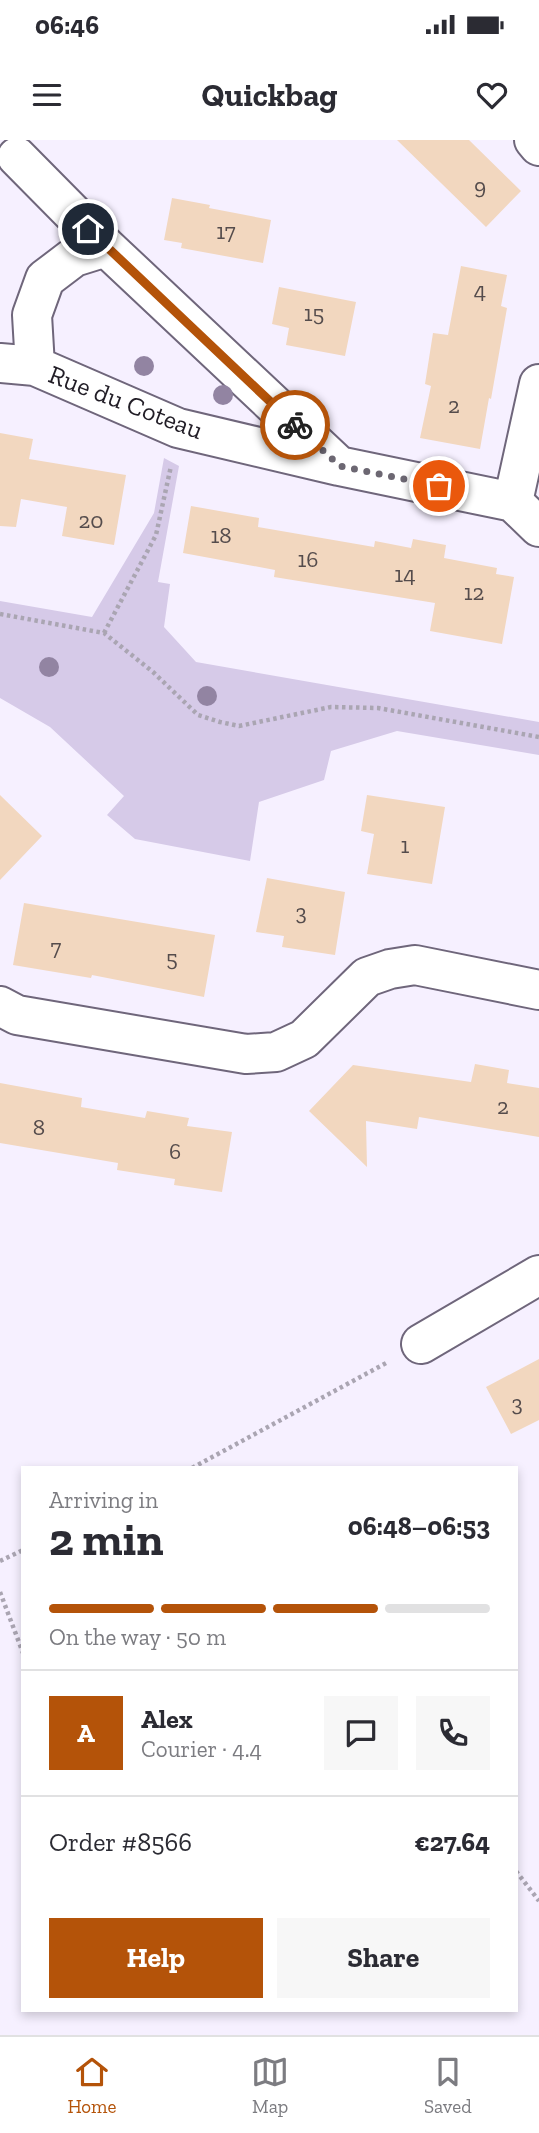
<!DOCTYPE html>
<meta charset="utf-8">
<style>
:root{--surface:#fff;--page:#f7f7f7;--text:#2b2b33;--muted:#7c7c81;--line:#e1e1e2;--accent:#b45309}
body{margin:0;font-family:"Zilla Slab",serif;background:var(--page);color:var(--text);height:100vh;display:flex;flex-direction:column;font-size:26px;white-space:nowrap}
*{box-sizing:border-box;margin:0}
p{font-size:23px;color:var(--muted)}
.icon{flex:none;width:38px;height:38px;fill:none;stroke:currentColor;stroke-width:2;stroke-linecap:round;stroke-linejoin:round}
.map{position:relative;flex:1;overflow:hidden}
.details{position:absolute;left:21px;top:1326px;width:497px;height:546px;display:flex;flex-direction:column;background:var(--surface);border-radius:0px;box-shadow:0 4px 10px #0003}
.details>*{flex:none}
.pin{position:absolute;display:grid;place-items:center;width:60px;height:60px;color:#fff;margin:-30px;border:4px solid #fff;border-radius:50%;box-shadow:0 2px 7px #0007}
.courier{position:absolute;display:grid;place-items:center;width:70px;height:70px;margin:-35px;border:5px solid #b45309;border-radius:50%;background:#fff;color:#222;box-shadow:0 2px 9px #0007}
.summary em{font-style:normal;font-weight:800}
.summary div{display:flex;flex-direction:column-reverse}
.summary{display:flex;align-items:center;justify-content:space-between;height:119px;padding:0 28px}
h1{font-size:46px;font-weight:800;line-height:52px}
.bar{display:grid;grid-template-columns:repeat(4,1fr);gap:10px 7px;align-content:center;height:84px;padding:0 28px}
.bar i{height:9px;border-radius:5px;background:var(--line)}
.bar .current{background:var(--accent)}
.bar p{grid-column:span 4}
.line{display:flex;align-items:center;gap:18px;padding:0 28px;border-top:2px solid var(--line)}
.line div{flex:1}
.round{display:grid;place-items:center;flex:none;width:74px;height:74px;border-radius:0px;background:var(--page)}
.action{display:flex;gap:14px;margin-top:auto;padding:14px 28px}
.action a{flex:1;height:80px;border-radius:0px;background:var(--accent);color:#fff;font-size:28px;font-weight:800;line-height:80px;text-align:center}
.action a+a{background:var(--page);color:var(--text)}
.status{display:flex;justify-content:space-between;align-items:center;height:49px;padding:0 35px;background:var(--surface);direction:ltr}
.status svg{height:19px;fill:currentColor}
header{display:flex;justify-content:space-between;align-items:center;height:91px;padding:0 28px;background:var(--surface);font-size:32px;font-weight:800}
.tabs{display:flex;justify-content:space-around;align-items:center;height:98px;border-top:2px solid var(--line);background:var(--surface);font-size:19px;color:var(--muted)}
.tabs a{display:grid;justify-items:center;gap:4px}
.tabs .current{color:var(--accent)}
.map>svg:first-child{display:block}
.green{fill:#d6cae8}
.building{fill:#f2d7bf}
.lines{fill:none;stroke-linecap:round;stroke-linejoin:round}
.minor-casing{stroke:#6f667b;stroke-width:42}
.path{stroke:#aaa5b2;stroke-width:4.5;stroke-dasharray:3.5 3.5;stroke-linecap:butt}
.minor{stroke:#fff;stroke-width:38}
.tree{fill:#9284a2}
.done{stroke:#6c6772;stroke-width:7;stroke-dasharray:0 12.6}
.route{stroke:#b45309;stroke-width:9}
.labels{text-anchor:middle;stroke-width:7;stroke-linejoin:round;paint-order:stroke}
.number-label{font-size:23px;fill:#554c4c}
.street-label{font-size:26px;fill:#211d26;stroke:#fff}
</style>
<div class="status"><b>06:46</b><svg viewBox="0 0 49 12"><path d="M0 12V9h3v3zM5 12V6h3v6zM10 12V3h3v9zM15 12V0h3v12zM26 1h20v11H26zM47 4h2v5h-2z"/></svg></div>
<header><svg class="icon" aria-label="menu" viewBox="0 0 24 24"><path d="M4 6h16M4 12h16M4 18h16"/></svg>Quickbag<svg class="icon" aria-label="heart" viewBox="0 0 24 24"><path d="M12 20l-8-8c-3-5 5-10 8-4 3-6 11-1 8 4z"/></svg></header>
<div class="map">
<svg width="539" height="1895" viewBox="0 0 539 1895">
<rect width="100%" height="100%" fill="#f6f0ff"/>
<path class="green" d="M164 318 179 326 158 442 170 444 164 487 196 522 539 582V615L397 591 331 611 324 640 259 662 250 721 135 699 107 675 124 656 50 587 0 558V461L92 477 154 373Z"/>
<path class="building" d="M397 0H469L521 51 486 87Z
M172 58 210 65 209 68 271 80 263 123 181 108 182 103 164 100Z
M461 126 507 135 501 166 507 168 491 259 489 258 480 309 420 298 431 246 425 244 433 193 448 195Z
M279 147 356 162 345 216 286 205 289 188 272 184Z
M0 293 33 299 29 319 126 335 114 405 62 396 67 367 21 359 16 387 0 386Z
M191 366 259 378 258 387 374 407 375 401 411 408 413 399 446 405 444 418 497 428 496 434 514 437 502 504 430 491 435 463 274 437 275 430 183 413Z
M0 655 42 696 0 740Z
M367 655 445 667 432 744 367 734 374 694 361 691Z
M267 738 345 752 335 815 282 807 284 796 256 792Z
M24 763 215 795 204 857 92 835 91 838 13 825Z
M475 924 509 930 507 943 539 948V997L419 977 417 989 366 981 367 1027 309 971 353 925 471 942Z
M0 943 82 958 81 967 145 978 147 971 189 978 187 986 232 992 222 1052 174 1045 175 1039 117 1030 118 1023 0 1003Z
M539 1219V1280L511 1294 486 1247Z"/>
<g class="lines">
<defs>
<path id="minor" d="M534 0 539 6
M17 17 106 107 338 325
M0 223 35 226 178 288 339 326 513 362 539 387
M35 226 32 175 45 139 74 117 106 107
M513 362 539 244
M0 866 17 875 246 914 276 912 304 899 367 837 390 829 415 825 539 850
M421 1204 539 1135"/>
</defs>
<use href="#minor" class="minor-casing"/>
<path class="path" d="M0 474 104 493 153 532 198 575 220 582 239 586 331 567 378 568 539 597
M104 493 156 395 171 326
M192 1328 388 1222
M0 1421 23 1410
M0 1452 23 1513
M516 1731 539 1761"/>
<use href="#minor" class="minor"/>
</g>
<g class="tree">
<circle cx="144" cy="226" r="10"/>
<circle cx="223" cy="255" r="10"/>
<circle cx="49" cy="527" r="10"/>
<circle cx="207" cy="556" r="10"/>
</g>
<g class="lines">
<path class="done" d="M295 285 340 326 439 346"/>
<path class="route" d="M88 89 295 285"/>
</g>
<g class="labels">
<g class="number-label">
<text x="480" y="54">9</text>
<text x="226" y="99">17</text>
<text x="480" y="158">4</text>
<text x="314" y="181">15</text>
<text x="454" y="273">2</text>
<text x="91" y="388">20</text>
<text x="221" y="403">18</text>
<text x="308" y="427">16</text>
<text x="405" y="442">14</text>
<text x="474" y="460">12</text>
<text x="405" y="713">1</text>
<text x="301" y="780">3</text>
<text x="56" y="815">7</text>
<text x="172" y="826">5</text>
<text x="503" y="974">2</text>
<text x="39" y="995">8</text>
<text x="175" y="1019">6</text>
<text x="517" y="1271">3</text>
</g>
<g class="street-label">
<text transform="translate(126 262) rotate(21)" y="9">Rue du Coteau</text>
</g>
</g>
</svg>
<div class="pin" style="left:439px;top:346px;background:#ea580c"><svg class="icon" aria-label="bag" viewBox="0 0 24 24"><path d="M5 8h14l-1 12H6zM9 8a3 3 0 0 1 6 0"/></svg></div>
<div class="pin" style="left:88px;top:89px;background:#1f2937"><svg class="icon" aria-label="home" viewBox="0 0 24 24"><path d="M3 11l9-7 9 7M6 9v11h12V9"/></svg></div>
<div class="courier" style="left:295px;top:285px"><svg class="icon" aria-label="bike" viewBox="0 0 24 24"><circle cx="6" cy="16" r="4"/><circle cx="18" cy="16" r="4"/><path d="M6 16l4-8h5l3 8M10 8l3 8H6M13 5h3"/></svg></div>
<section class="details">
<div class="summary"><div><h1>2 min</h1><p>Arriving in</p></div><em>06:48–06:53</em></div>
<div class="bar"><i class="current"></i><i class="current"></i><i class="current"></i><i></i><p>On the way · 50 m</p></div>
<div class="line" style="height:126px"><b class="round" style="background:var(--accent);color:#fff">A</b><div><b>Alex</b><p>Courier · 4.4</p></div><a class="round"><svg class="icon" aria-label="chat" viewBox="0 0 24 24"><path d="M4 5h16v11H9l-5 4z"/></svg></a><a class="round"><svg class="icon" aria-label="phone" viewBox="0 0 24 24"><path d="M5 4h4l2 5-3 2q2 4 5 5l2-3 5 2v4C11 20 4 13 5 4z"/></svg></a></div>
<div class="line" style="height:91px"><div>Order #8566</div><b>€27.64</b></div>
<div class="action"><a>Help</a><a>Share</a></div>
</section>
</div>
<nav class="tabs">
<a class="current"><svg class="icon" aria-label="home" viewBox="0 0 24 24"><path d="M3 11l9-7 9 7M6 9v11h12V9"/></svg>Home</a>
<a><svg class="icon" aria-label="map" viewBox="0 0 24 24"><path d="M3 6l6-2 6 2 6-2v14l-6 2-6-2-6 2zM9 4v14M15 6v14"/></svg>Map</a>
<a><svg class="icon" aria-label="saved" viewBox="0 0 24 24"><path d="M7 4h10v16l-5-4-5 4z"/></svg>Saved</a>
</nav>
